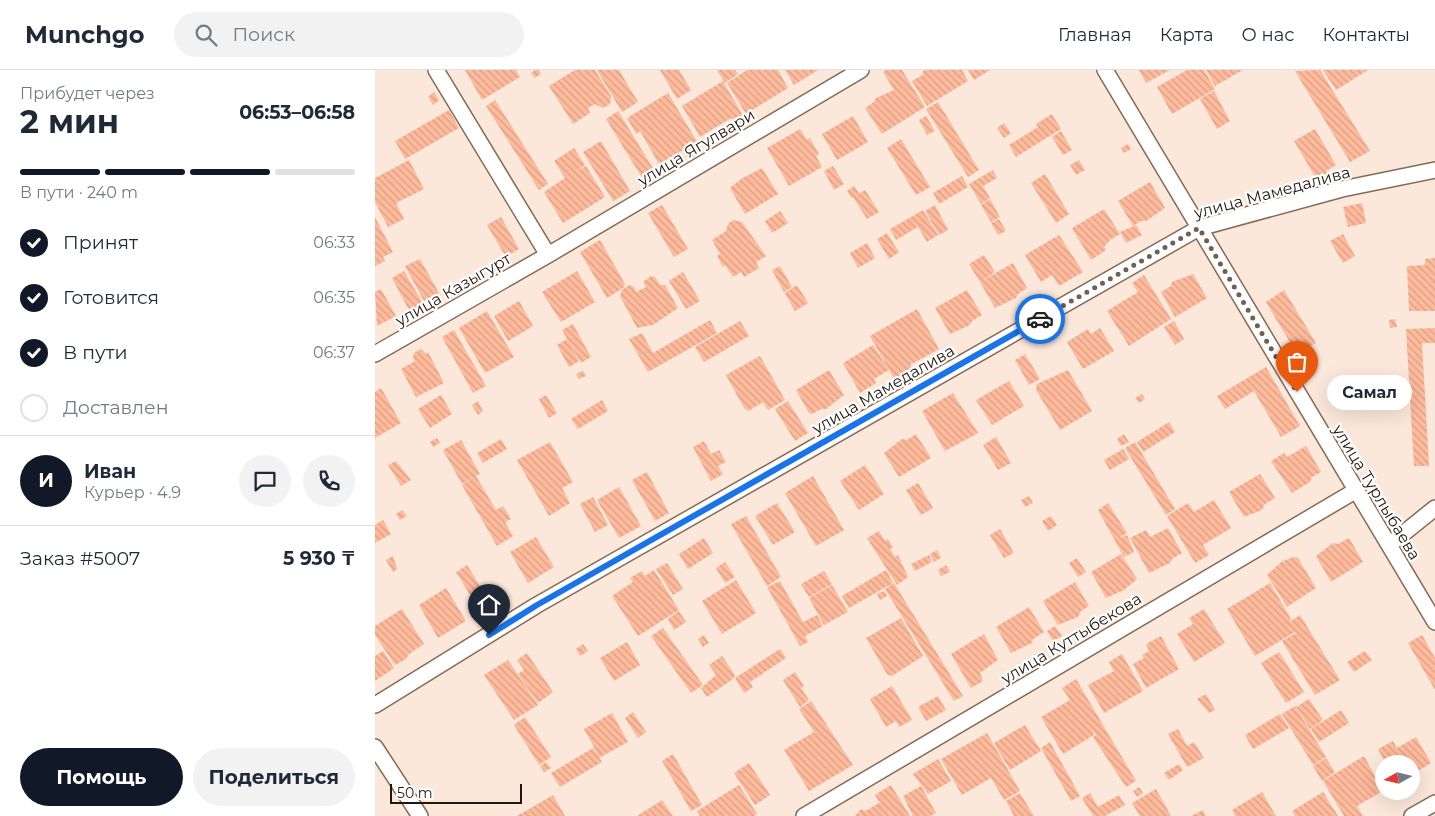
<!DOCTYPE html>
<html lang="ru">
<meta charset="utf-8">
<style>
:root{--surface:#fff;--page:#f2f2f3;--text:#1f2937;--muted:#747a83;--line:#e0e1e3;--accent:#111827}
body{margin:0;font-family:Montserrat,sans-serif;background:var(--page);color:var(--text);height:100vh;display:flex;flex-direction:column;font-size:19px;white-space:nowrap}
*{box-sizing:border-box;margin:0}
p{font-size:16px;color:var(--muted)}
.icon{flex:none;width:28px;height:28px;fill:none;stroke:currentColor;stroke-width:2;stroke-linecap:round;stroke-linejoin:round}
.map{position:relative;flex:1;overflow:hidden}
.drawer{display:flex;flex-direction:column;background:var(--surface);width:375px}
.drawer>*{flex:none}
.needle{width:32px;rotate:262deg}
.buttons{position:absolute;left:1000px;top:685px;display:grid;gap:10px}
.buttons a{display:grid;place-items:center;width:45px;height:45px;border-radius:50%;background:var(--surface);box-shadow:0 5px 20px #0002;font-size:25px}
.scale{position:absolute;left:15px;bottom:12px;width:132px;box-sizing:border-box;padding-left:5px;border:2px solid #22170e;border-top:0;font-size:14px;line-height:18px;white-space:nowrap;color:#22170e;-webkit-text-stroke:4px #fff;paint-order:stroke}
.pin{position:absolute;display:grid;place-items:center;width:42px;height:42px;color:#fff;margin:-51px -21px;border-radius:50% 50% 50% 0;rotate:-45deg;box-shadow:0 0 5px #0007}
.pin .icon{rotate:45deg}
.courier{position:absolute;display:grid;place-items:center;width:50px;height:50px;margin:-25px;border:4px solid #1a73e8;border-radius:50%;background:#fff;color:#222;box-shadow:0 1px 6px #0007}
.bubble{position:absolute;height:35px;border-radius:18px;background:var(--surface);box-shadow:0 5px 20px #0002;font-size:16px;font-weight:700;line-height:35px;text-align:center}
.head em{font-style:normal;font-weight:700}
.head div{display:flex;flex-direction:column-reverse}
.head{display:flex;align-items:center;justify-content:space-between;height:85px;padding:0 20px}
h1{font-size:32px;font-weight:700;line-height:38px}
.bar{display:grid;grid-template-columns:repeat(4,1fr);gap:8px 5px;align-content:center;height:60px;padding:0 20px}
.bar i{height:6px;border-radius:4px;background:var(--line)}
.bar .on{background:var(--accent)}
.bar p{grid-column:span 4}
.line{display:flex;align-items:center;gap:12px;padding:0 20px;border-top:1px solid var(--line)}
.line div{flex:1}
.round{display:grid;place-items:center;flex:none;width:52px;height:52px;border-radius:26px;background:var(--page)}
ol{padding:0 20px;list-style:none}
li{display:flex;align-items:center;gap:15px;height:55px}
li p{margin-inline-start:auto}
li .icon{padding:5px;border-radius:50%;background:var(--accent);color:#fff;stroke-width:4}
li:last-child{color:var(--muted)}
li i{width:28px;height:28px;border:2px solid var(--line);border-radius:50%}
.cta{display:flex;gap:10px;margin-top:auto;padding:10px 20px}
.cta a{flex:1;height:58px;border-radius:30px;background:var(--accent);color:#fff;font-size:20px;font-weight:700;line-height:58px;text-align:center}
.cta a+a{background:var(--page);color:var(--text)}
header{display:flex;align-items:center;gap:30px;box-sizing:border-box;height:70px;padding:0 25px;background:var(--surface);border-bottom:1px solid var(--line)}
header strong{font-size:24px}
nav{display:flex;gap:28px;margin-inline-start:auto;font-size:18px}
.search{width:350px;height:45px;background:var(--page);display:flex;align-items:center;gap:12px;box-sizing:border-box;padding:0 18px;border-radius:28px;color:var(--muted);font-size:19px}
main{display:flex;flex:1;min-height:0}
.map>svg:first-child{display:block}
.building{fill:url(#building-back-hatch)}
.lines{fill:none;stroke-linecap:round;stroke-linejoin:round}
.street-casing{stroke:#856b55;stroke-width:18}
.street{stroke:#fff;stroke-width:15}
.done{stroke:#6e6055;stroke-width:5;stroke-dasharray:0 9}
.route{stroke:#1a73e8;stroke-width:6}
.labels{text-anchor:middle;stroke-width:4.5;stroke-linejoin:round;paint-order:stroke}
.street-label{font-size:16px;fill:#22170e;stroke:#fff}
</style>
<header>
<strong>Munchgo</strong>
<div class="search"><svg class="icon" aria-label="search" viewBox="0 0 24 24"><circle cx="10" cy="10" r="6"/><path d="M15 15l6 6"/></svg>Поиск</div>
<nav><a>Главная</a><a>Карта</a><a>О нас</a><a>Контакты</a></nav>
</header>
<main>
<section class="drawer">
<div class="head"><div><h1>2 мин</h1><p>Прибудет через</p></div><em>06:53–06:58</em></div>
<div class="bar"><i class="on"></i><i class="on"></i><i class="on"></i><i></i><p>В пути · 240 m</p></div>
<ol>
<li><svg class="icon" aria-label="check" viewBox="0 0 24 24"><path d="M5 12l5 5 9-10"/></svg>Принят<p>06:33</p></li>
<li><svg class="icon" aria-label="check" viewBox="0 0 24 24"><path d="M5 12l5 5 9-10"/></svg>Готовится<p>06:35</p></li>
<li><svg class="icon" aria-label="check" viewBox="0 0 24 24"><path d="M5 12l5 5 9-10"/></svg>В пути<p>06:37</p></li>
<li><i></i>Доставлен</li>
</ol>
<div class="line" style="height:90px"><b class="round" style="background:var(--accent);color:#fff">И</b><div><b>Иван</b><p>Курьер · 4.9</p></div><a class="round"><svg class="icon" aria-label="chat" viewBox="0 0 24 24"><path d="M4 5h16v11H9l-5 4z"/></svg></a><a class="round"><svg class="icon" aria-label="phone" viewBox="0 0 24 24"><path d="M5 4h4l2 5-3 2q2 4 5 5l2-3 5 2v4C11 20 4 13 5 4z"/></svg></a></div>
<div class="line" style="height:65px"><div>Заказ #5007</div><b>5 930 ₸</b></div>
<div class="cta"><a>Помощь</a><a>Поделиться</a></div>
</section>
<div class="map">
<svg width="1060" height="746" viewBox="0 0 1060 746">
<defs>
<pattern id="building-back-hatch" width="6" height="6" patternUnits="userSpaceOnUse" patternTransform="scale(1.25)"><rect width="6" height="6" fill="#feba9c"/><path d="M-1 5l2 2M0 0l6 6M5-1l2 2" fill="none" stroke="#d99f85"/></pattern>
</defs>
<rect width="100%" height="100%" fill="#fbe8da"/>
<path class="building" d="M90 0H141L145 7 107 30Z
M160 0H164L166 4 160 8 156 3Z
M200 0H220L236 26 235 34 228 38 220 34 213 38 215 43 198 54 174 16Z
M222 0H244L263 32 247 42Z
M285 0H304L316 20 302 29Z
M342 0H360L363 4 350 13Z
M372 0H403L413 18 371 44 352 13Z
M410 0H443L419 15Z
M511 0H527L550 37 507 64 490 38 499 32 501 28 519 20 508 2Z
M550 0H587L593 11 552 36 537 11 549 4 547 2Z
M593 0H615L599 10Z
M764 0H795L771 13Z
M812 0H829L840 19 797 44 782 17Z
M831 0H868L840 16Z
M945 0 995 81 975 92 920 1Z
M948 0H993L961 20Z
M348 11 371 51 363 56 356 48 325 67 307 36Z
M839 21 855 51 842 59 825 29Z
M59 22 64 30 58 35 53 27Z
M293 23 327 80 313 89 308 80 284 94 265 61 261 64 252 48Z
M120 30 173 114 164 120 111 36Z
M563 32 604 100 593 107 551 39Z
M74 40 84 58 30 89 20 71Z
M243 41 281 103 269 111 231 49Z
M677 44 686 59 641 87 634 75 663 57 661 54Z
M478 46 493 72 462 90 447 64Z
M551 46 560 61 552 65 544 50Z
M629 53 636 63 629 68 622 58Z
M425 59 432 70 435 68 444 84 441 86 447 97 414 116 392 78Z
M940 59 961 95 951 101 953 104 942 110 919 71Z
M686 61 697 80 688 85 677 67Z
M526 69 555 117 541 125 512 78Z
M226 71 255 121 238 131 208 82Z
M753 74 756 79 749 83 746 78Z
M199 78 210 95 200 102 211 96 230 127 188 153 169 122 190 108 179 91Z
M34 90 49 119 21 133 29 149 13 157 0 132V108Z
M704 90 710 100 701 105 695 95Z
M458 96 469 114 459 120 449 101Z
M387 98 403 124 370 144 355 118 366 109Z
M618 100 622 108 608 116 615 128 606 134 594 114Z
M670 104 694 144 681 153 656 113Z
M587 106 593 117 564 134 558 123Z
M775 112 790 138 771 151H766L758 156 743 131Z
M479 116 484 123 477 128 472 121Z
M490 120 504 142 492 149 478 127Z
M615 129 625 147 616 152 606 135Z
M987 133 991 153 973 157 968 137Z
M287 135 313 179 299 187 273 143Z
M560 135 573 160 564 165 550 141Z
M729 139 745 164 735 170 729 177 731 180 716 190 697 158Z
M548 140 563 165 552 172 543 157 521 170 515 159Z
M405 141 413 153 397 163 390 151Z
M0 147 18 182 8 187 10 191 0 196Z
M126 147 144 179 131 187 112 155Z
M624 149 631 161 623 165 616 153Z
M358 150 367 152 391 186 381 192 384 198 369 207 366 202 358 207 350 195 348 197 342 186 345 184 337 170 351 161 353 154Z
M761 155 767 165 751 173 745 162Z
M512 163 524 182 514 189 502 169Z
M968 164 980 186 968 193 955 171Z
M684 165 708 202 684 216 677 205 666 212 650 185Z
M225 170 250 214 248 218 232 228 205 182Z
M492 173 500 188 483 198 475 183Z
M609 185 620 202 605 212 594 194Z
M1060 188V241H1034L1032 196 1050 195V189Z
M45 189 64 223 49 231 30 196Z
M638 193 652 218 643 224 641 228 620 238 605 212Z
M405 196 417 217 409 222 397 200Z
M29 201 50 237 36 244 17 208Z
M202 201 220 232 186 252 167 222Z
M308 202 325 231 311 239 294 211Z
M818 204 832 228 800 247 786 222 796 216 797 212Z
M769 205 796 249 754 276 732 241 763 222 757 213Z
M276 206 280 207 285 215H290L303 238 278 255 262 258 245 226 247 220 254 215 259 217 261 222 271 217 268 212Z
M422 215 433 233 420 241 410 223Z
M6 219 21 246 2 256 0 222Z
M592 220 607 245 597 251 595 255 575 264 560 238Z
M909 220 941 273 922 284 891 232Z
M144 231 158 256 133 271 119 246Z
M542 239 564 279 535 295 540 304 522 314 495 266Z
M112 241 139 287 110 303 84 258Z
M1020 249 1022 257 1015 258 1014 250Z
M335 250 342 263 273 302 254 269 267 263 278 283Z
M365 251 374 266 329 292 320 277Z
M799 251 809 269 800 275 789 257Z
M198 254 216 287 206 293 187 260Z
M725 258 739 281 708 299 692 272 713 259 716 264Z
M1060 258V273H1047L1054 396H1039L1031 259Z
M79 260 111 316 98 323 67 267Z
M192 269 204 291 194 297 182 275Z
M498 275 514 300 499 309 501 313 485 323 468 293Z
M46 279 51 284 53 282 69 313 41 327 26 299 40 291 38 287 39 283Z
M650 284 665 309 654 315 640 290Z
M385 286 410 330 393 340 388 332 373 341 369 338 351 305Z
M891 297 925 356 906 367 879 321 850 339 842 326Z
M454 300 469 325 451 339H446L437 344 434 343 421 320Z
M693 300 717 341 685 360 661 320 662 314Z
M208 301 211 306 204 309 201 304Z
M634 311 649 336 617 355 601 330Z
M6 318 26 353 0 368V322Z
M578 323 603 363 570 381 547 341Z
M767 324 770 329 764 333 760 328Z
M66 325 77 344 55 358 43 339Z
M171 325 182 343 174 348 164 329Z
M227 330 233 341 203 359 196 349Z
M103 331 108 341 103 345 97 335Z
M413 331 433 363 420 371 400 339Z
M794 352 800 362 768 382 762 372Z
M541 364 556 388 524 407 509 383 527 369 532 370Z
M749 364 754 372 746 376 742 369Z
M621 367 636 393 623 400 608 375Z
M62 368 65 373 58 377 55 372Z
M126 369 132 379 108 393 102 383Z
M86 370 105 404 101 406 121 440 128 436 136 449 130 452 138 466 122 476 87 415 99 408 87 414 68 380Z
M329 371 336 384 344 380 351 392 343 396 348 404 336 411 318 377Z
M175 372 198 412 187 418 195 433 174 446 142 390Z
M760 372 800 439 791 445 750 378Z
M931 376 946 402 937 407 935 412 917 423 896 391 909 383 912 387Z
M748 379 754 389 735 400 729 390Z
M21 391 36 410 26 416 13 395Z
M490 395 509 424 484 440 465 411Z
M272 402 294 443 280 451 257 410Z
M885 404 900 428 890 434 887 440 869 447 854 422Z
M438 406 469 460 441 476 410 423Z
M543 413 558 438 546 445 531 420Z
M244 417 266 456 244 468 222 430Z
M654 426 658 433 650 437 646 430Z
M218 427 233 455 220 462 205 434Z
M839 430 856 458 828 475 834 485 820 493 792 446 813 433 819 442Z
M402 433 420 462 398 475 380 446Z
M733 433 752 463 743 469 752 465 759 482 749 487 723 440Z
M27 440 32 446 25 450 21 444Z
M371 446 406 507 392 516 356 454Z
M676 446 682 455 673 461 667 451Z
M8 450 16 464 0 473V455Z
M793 458 807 483 797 489 795 493 774 503 755 468 771 460 775 467Z
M625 459 639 483 629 488 615 465Z
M504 461 510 471 513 469 518 477 515 479 520 487 523 485 533 507 522 515 492 468Z
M161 467 179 497 153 513 135 482Z
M329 468 338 483 313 499 304 484Z
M974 468 988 492 956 512 941 486 958 473 963 474Z
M562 480 566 488 559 492 555 484Z
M746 484 762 509 749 520 731 528 716 502Z
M554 485 557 492 540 501 536 494Z
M18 486 22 499 18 502 11 490Z
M918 487 923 488 941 518 912 537 892 505 906 492Z
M702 488 711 502 703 507 694 493Z
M350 492 360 507 350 513 341 498Z
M292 493 308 519 298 525 281 499Z
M92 495 111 526 100 533 81 502Z
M571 495 575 502 566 506 563 500Z
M279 500 304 540 263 566 237 526 258 512 255 508 267 501 270 506Z
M511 500 518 513 474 538 467 526Z
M449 501 457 514 434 527 426 514Z
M361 510 381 543 347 564 327 531Z
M405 511 428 552 442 545 448 556 430 566 433 572 425 576 392 517Z
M700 512 714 536 706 541 703 547 683 555 668 531Z
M519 513 588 626 579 631 510 519Z
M895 513 916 549 914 552 925 545 965 610 940 625 907 571 921 563 920 562 880 586 852 539Z
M457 515 473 542 449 555 434 528Z
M71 518 91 551 63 568 44 535Z
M509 521 512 526 505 530 502 524Z
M654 537 669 562 658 569 657 573 636 583 621 557Z
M27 539 49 574 34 584 31 589 20 595 0 565V556Z
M829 539 850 573 819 592 802 564 818 554 814 548Z
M304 541 311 552 299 560 293 549Z
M526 548 548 586 517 606 512 604 491 568Z
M680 556 687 566 678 571 672 561Z
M288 558 328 615 316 623 276 566Z
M609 564 623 590 605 603 608 611 596 618 576 584Z
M329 565 334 573 328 577 323 569Z
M1047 565 1060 588V620L1033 573Z
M786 566 804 599 771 618 758 594 769 588 767 585 774 581 771 574Z
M252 572 265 595 239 611 225 588Z
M208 574 213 581 205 586 201 579Z
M405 579 411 588 375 612 378 617 369 623 360 608Z
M8 581 19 598 0 611V586Z
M990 581 997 590 979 602 972 592Z
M904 582 929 622 911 633 886 593Z
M152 583 178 622 163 633 143 604 149 600 142 590Z
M747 584 768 621 729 643 713 615 739 601 734 592Z
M347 586 360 605 358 609 332 627 326 618 341 605 334 595Z
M133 590 163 635 139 650 109 605Z
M420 602 429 616 426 618 434 630 425 637 408 610Z
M701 609 761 711 751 717 718 667 721 665 717 659 719 665 688 684 666 647 695 630 687 618Z
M517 616 537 650 524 657 521 651 511 657 495 629Z
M831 624 840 640 834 643 822 629Z
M563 626 571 640 551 651 543 637Z
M934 629 948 650 935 659 921 637Z
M436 631 478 695 434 721 409 680 439 662 424 639Z
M920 636 951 687 938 695 907 644Z
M966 640 974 653 944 672 936 659Z
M258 642 271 662 263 668 250 648Z
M237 643 253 672 224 688 227 692 185 717 176 703 218 678 224 686 209 659Z
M905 644 914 658 878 679 870 665Z
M150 647 176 687 164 695 139 655Z
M650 655 666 681 635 700 619 673Z
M803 659 812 676 819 672 829 688 812 697 793 664Z
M612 663 645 721 629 730 616 708 587 725 566 689Z
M1041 667 1056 693 1036 705V694H1011L1003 679 1018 671 1022 678Z
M675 672 705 726 696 731 666 678Z
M298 684 327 735 316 741 287 691Z
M989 686 1008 721 982 736 988 746H969L948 711Z
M951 688 960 702 947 711 938 696Z
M563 689 576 711 553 724 538 704Z
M171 692 176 698 169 702 165 696Z
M374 693 395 725 380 735 359 703Z
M804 694 808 700 794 710 789 703Z
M364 715 382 744 379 746H325L322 741Z
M516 715 535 746H516L513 740 515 746H480L486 739 491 741 507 731 504 732 500 725Z
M546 716 561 743 555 746H538L528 726Z
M764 717 768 723 762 727 758 721Z
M781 719 796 746H765L757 733Z
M887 722 901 746H860L857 740Z
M948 722 963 746H920L917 741Z
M645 723 659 746H639L631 731Z
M715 723 723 737 744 725 750 735 730 746H718L707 728Z
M178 725 190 746H142Z
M287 730 298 746H262Z
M828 740 831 746H816Z"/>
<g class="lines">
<defs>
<path id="street" d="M61 0 173 185
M730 0 1060 552
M0 284 173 185 486 0
M1014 475 1060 438
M0 635 162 535 824 158 967 119 1060 100
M0 677 45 746
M429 746 980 421
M1037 746 1060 733"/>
</defs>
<use href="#street" class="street-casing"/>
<use href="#street" class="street"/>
</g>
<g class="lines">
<path class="done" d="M665 249 824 158 922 322"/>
<path class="route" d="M114 565 162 535 665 249"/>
</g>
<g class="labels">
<g class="street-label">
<text transform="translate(321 77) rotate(-31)" y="6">улица Ягулвари</text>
<text transform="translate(897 122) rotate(-15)" y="6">улица Мамедалива</text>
<text transform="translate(78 219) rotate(-30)" y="6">улица Казыгурт</text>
<text transform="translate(508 319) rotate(-30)" y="6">улица Мамедалива</text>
<text transform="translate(1002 422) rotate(59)" y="6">улица Турлыбаева</text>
<text transform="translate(696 568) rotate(-31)" y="6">улица Куттыбекова</text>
</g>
</g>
</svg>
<div class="buttons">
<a><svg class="needle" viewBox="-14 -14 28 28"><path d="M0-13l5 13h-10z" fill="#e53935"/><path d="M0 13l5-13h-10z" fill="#747a83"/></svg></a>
</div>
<div class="scale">50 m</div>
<div class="pin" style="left:922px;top:322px;background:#ea580c"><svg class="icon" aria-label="bag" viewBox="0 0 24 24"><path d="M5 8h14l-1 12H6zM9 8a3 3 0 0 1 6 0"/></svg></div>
<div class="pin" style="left:114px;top:565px;background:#1f2937"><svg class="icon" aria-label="home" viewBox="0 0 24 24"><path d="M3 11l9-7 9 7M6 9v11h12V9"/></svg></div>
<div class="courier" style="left:665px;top:249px"><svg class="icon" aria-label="car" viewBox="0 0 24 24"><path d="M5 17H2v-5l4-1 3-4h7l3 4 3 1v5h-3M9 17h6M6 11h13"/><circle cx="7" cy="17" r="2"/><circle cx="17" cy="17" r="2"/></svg></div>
<div class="bubble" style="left:952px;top:305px;width:85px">Самал</div>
</div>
</main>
